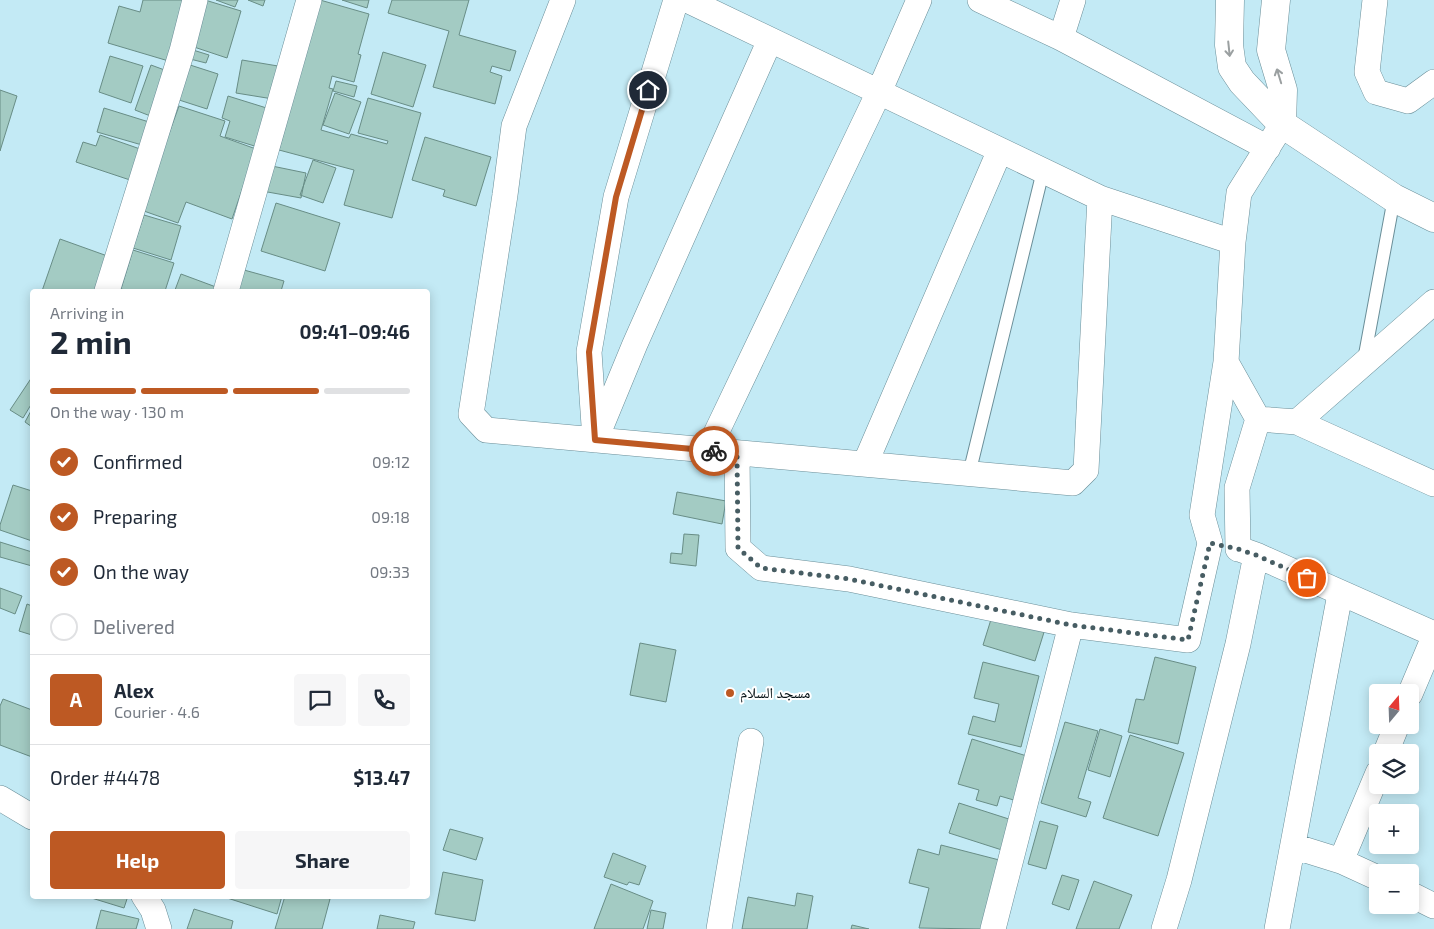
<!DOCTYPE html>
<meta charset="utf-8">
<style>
:root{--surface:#fff;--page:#f6f6f7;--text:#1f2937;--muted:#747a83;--line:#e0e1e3;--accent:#bd5923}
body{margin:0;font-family:"Exo 2","Noto Naskh Arabic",sans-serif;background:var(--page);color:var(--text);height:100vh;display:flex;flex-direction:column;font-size:19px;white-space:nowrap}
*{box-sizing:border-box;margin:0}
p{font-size:16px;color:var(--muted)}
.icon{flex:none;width:28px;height:28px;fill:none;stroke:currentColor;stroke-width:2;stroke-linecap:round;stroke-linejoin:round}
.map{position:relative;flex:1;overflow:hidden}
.drawer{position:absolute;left:30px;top:289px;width:400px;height:610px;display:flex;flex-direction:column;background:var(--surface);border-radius:5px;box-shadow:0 2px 12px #0003}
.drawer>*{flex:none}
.needle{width:32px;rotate:19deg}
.fabs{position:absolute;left:1369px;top:684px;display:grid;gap:10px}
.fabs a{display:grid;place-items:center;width:50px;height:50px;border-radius:5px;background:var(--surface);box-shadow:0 2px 12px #0003;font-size:25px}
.pin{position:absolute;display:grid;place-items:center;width:42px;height:42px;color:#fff;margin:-21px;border:2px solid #fff;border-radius:50%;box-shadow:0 1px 5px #0007}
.courier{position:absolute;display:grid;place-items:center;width:50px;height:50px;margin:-25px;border:4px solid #bd5923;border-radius:50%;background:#fff;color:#222;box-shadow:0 1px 6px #0007}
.summary em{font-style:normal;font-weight:700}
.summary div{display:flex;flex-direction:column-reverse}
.summary{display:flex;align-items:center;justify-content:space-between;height:85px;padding:0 20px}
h1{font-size:32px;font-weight:700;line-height:38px}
.bar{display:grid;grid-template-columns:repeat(4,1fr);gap:8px 5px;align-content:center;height:60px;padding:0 20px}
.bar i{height:6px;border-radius:4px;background:var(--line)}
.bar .current{background:var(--accent)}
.bar p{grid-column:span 4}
.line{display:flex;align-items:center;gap:12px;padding:0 20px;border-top:1px solid var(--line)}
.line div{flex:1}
.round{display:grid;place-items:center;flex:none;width:52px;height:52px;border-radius:5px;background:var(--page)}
ol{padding:0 20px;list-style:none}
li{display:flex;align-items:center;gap:15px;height:55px}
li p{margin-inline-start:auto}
li .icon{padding:5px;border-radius:50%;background:var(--accent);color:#fff;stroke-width:4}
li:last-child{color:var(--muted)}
li i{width:28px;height:28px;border:2px solid var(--line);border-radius:50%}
.button{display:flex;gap:10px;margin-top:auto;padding:10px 20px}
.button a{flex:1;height:58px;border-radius:5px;background:var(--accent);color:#fff;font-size:20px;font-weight:700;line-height:58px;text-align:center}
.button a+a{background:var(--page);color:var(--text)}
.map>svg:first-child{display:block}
.building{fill:#a3cbc3;stroke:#688d86}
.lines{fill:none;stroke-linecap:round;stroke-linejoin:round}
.service-casing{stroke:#6a8e98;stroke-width:14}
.minor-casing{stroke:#6a8e98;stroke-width:26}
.tertiary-casing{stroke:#6a8e98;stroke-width:29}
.service{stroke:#fff;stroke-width:12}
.minor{stroke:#fff;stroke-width:25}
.tertiary{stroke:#fff;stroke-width:28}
.oneway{stroke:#9ba0a1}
.done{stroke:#475d63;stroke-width:5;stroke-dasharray:0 9}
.route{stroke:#bd5923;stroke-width:6}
.poi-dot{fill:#bd5923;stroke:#fff;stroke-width:2}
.labels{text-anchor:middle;stroke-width:4;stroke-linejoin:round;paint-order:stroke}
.poi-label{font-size:15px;fill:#041115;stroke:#fff;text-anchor:start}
</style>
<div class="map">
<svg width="1434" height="929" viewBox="0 0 1434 929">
<rect width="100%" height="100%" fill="#c3eaf5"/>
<path class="building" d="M143 0H190L172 62 108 43 119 6 140 12Z
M205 0 241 11 227 58 191 46Z
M216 0H238L235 7Z
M248 0H265L263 6Z
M320 0 369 14 358 54 361 55 354 82 332 76 329 88 333 89 321 130 349 138 351 134 387 144 388 141 358 133 368 98 421 113 392 218 344 205 354 170 279 150Z
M342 0H369L367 8Z
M392 0H469L459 35 516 51 510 71 492 66 490 72 502 76 495 104 433 87 449 31 388 13Z
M193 50 209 55 206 63 190 59Z
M383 52 426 65 413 107 371 94Z
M110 56 143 66 131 103 99 92Z
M242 60 278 66 273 99 236 93Z
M187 64 218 74 207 109 176 99Z
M151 65 170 72 153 117 135 110Z
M336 81 357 86 354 97 333 91Z
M0 90 17 96 0 151Z
M335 93 361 102 349 134 323 125Z
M228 96 273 110 261 148 225 137 230 121 222 118Z
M179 106 225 121 220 136 256 149 232 219 186 202 178 223 141 210Z
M104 108 149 122 142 145 97 132Z
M100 135 143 150 133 181 76 162 83 142 96 146Z
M425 137 491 157 476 206 443 196 445 190 412 180Z
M313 160 336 168 323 203 300 195Z
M267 165 306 173 301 198 262 191Z
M276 203 340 223 325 271 261 251Z
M144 215 181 226 171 260 133 248Z
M60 239 113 258 102 291H42Z
M133 250 174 263 165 291H129L121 289Z
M244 270 284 281 281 291H238Z
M181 274 216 287 215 291 175 290Z
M32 377V403L23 418 10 410Z
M32 409V427L25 422Z
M13 485 32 491V541L0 530V525Z
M677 492 726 501 722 524 673 514Z
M684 534 699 535 696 566 670 563 671 553 682 554Z
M0 542 32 552V566L0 557Z
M0 588 22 596 15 614 0 608Z
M27 604 32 606V635L19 631Z
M993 613 1045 629 1035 661 983 645Z
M640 643 676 650 666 702 630 695Z
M1155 657 1196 667 1178 744 1128 732 1136 699 1144 700Z
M983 662 1039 676 1021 747 968 734 973 716 995 722 999 704 974 698Z
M3 699 32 710V757L0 745V706Z
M1065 722 1098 731 1078 798 1091 802 1086 817 1041 803Z
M1100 729 1122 736 1110 777 1088 770Z
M1130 735 1184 753 1158 836 1103 818Z
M972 739 1030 757 1017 801 1000 796 997 806 976 800 979 790 958 784Z
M959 803 1015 821 1005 851 949 833Z
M1040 821 1058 826 1046 869 1028 864Z
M450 829 483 838 476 860 443 850Z
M941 845 1007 862 982 929 919 928 929 888 909 883 918 849 939 855Z
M613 853 646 866 639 885 629 882 627 885 604 877Z
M443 872 483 880 475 921 435 914Z
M1062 875 1079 880 1069 910 1052 904Z
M1094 881 1132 895 1119 929H1076Z
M611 884 653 901 643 929H594Z
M797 893 813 896 807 929H742L748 897 795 906Z
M85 896H128L124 908Z
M221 896H282L277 914Z
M285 896H320L330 899 322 929H275Z
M194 909 233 921 231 929H187Z
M101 910 139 919 136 929H96Z
M651 910 666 913 663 929H647Z
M380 915 415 922 413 929H377Z
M852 925 869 929H851Z"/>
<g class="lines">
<defs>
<path id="service" d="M1364 360 1394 198
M969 474 1043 171"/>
<path id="minor" d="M563 0 514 126 505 195 471 414 486 430 1073 483 1086 470 1100 198
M687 0 1100 198 1233 242
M980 0 1061 38 1268 148
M1375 0 1367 72 1376 92 1408 101 1434 82
M1061 38 1073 0
M107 291 182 51 195 0
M226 291 309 0
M1258 419 1226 362 1233 242 1239 193 1276 134
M1297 422 1434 484
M597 436 635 344 770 40
M595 440 589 352 616 197 676 0
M708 450 879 92 919 0
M737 453 738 548 761 568 849 579 1071 625 1188 640 1210 543 1202 515 1226 362
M865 464 1000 150
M1238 549 1237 488 1258 419 1297 422 1434 302
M1242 550 1256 555 1434 634
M1410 694 1434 637
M1386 752 1397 725
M0 798 32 817
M1293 846 1341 861 1378 878
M1341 861 1378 773
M1410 894 1434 906
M144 896 153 910 159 929
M719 929 751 741
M993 929 1071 625
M1164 929 1179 880 1238 644 1256 555
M1277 929 1340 594"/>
<path id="tertiary" d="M1230 0 1229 45 1232 67 1242 82 1282 124 1394 198 1434 218
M1276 0 1271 50 1283 90 1282 124"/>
</defs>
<use href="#service" class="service-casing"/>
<use href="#minor" class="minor-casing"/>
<use href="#tertiary" class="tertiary-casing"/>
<use href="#service" class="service"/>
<use href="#minor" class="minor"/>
<use href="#tertiary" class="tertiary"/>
</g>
<defs><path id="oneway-shaft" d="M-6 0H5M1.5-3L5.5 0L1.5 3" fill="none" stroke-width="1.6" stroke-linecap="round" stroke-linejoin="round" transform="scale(1.25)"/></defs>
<g class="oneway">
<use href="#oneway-shaft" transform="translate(1229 49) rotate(84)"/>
<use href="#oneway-shaft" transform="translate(1279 76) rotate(-107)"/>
</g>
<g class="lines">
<path class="done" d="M714 451 737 453 738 548 761 568 849 579 1071 625 1188 640 1210 543 1238 549 1256 555 1307 578"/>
<path class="route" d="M648 90 616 197 589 352 595 440 714 451"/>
</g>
<circle class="poi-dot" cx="730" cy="693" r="5"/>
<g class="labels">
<g class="poi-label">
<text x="740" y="698">مسجد السلام</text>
</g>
</g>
</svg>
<div class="fabs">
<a><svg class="needle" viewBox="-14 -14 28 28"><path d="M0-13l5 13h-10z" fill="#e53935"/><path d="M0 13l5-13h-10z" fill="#747a83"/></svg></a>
<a><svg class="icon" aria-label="layers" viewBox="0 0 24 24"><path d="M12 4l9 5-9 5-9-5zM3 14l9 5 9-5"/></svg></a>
<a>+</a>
<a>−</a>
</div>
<div class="pin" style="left:1307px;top:578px;background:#ea580c"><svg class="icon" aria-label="bag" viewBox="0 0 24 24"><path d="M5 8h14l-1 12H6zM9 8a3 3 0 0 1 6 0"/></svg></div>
<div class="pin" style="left:648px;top:90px;background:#1f2937"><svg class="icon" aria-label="home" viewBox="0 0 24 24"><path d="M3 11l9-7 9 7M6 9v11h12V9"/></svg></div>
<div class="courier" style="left:714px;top:451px"><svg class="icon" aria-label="bike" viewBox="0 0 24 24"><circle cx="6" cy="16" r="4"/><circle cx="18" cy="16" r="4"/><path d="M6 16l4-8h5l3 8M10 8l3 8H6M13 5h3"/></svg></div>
<section class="drawer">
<div class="summary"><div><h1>2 min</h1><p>Arriving in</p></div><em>09:41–09:46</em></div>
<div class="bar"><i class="current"></i><i class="current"></i><i class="current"></i><i></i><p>On the way · 130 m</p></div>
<ol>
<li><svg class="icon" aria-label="check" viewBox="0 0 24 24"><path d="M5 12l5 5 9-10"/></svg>Confirmed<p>09:12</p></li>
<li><svg class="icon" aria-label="check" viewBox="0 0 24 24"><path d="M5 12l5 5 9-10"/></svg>Preparing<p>09:18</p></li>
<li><svg class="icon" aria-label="check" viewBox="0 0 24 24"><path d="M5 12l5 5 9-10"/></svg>On the way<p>09:33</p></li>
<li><i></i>Delivered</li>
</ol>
<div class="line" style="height:90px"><b class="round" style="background:var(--accent);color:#fff">A</b><div><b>Alex</b><p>Courier · 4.6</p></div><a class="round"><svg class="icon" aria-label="chat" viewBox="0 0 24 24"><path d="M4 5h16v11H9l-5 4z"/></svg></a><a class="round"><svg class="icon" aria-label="phone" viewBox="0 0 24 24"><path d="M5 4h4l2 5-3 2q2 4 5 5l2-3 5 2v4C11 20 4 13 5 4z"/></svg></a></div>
<div class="line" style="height:65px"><div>Order #4478</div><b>$13.47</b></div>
<div class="button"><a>Help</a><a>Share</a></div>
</section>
</div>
